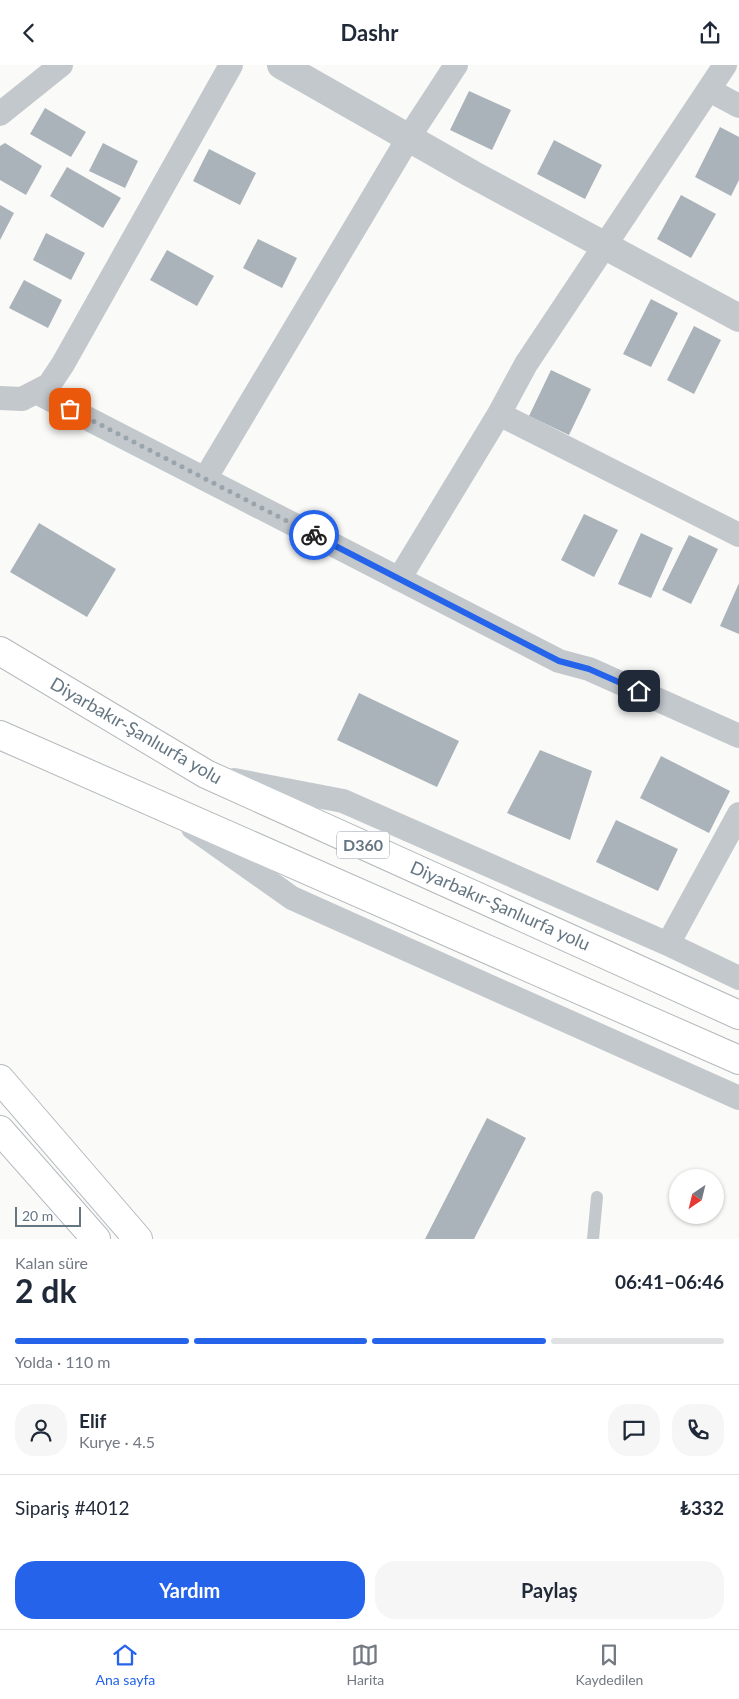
<!DOCTYPE html>
<html lang="tr">
<meta charset="utf-8">
<style>
:root{--surface:#fff;--page:#f6f6f7;--text:#1f2937;--muted:#747a83;--line:#e0e1e3;--accent:#2563eb}
body{margin:0;font-family:Lato,sans-serif;background:var(--page);color:var(--text);height:100vh;display:flex;flex-direction:column;font-size:19px;white-space:nowrap}
*{box-sizing:border-box;margin:0}
p{font-size:16px;color:var(--muted)}
.icon{flex:none;width:28px;height:28px;fill:none;stroke:currentColor;stroke-width:2;stroke-linecap:round;stroke-linejoin:round}
.map{position:relative;height:1174px;overflow:hidden}
.details{display:flex;flex-direction:column;background:var(--surface);flex:1}
.details>*{flex:none}
.needle{width:32px;rotate:215deg}
.buttons{position:absolute;left:669px;top:1104px;display:grid;gap:10px}
.buttons a{display:grid;place-items:center;width:55px;height:55px;border-radius:50%;background:var(--surface);box-shadow:0 1px 4px #0004;font-size:25px}
.scale{position:absolute;left:15px;bottom:12px;width:66px;box-sizing:border-box;padding-left:5px;border:2px solid #657683;border-top:0;font-size:14px;line-height:18px;white-space:nowrap;color:#657683;-webkit-text-stroke:4px #fff;paint-order:stroke}
.pin{position:absolute;display:grid;place-items:center;width:42px;height:42px;color:#fff;margin:-21px;border-radius:10px;box-shadow:0 2px 8px #0006}
.courier{position:absolute;display:grid;place-items:center;width:50px;height:50px;margin:-25px;border:4px solid #2563eb;border-radius:50%;background:#fff;color:#222;box-shadow:0 1px 6px #0007}
.overview em{font-style:normal;font-weight:700}
.overview div{display:flex;flex-direction:column-reverse}
.overview{display:flex;align-items:center;justify-content:space-between;height:85px;padding:0 15px}
h1{font-size:32px;font-weight:700;line-height:38px}
.bar{display:grid;grid-template-columns:repeat(4,1fr);gap:8px 5px;align-content:center;height:60px;padding:0 15px}
.bar i{height:6px;border-radius:4px;background:var(--line)}
.bar .current{background:var(--accent)}
.bar p{grid-column:span 4}
.line{display:flex;align-items:center;gap:12px;padding:0 15px;border-top:1px solid var(--line)}
.line div{flex:1}
.round{display:grid;place-items:center;flex:none;width:52px;height:52px;border-radius:20px;background:var(--page)}
.primary-button{display:flex;gap:10px;margin-top:auto;padding:10px 15px}
.primary-button a{flex:1;height:58px;border-radius:20px;background:var(--accent);color:#fff;font-size:20px;font-weight:700;line-height:58px;text-align:center}
.primary-button a+a{background:var(--page);color:var(--text)}
header{display:flex;justify-content:space-between;align-items:center;height:65px;padding:0 15px;background:var(--surface);font-size:22px;font-weight:700}
.dock{display:flex;justify-content:space-around;align-items:center;height:70px;border-top:1px solid var(--line);background:var(--surface);font-size:14px;color:var(--muted)}
.dock a{display:grid;justify-items:center;gap:2px}
.dock .current{color:var(--accent)}
.map>svg:first-child{display:block}
.building{fill:#aab3b9}
.lines{fill:none;stroke-linecap:round;stroke-linejoin:round}
.secondary-casing{stroke:#b3babf;stroke-width:30}
.trunk-casing{stroke:#b4b9bd;stroke-width:30}
.service{stroke:#c3c8cc;stroke-width:12}
.minor{stroke:#c3c8cc;stroke-width:24}
.tertiary{stroke:#c3c8cc;stroke-width:28}
.secondary{stroke:#fff;stroke-width:28}
.trunk{stroke:#fff;stroke-width:28}
.done{stroke:#99a4ac;stroke-width:5;stroke-dasharray:0 9}
.route{stroke:#2563eb;stroke-width:6}
.labels{text-anchor:middle;stroke-width:5;stroke-linejoin:round;paint-order:stroke}
.shield{fill:#fff;stroke:#939fa8;stroke-width:1}
.shield-label{font-size:16px;font-weight:bold;fill:#657683}
.street-label{font-size:18px;fill:#657683;stroke:#fff}
</style>
<header><svg class="icon" aria-label="back" viewBox="0 0 24 24"><path d="M15 5l-7 7 7 7"/></svg>Dashr<svg class="icon" aria-label="share" viewBox="0 0 24 24"><path d="M12 15V3M7 8l5-5 5 5M5 13v7h14v-7"/></svg></header>
<div class="map">
<svg width="739" height="1174" viewBox="0 0 739 1174">
<rect width="100%" height="100%" fill="#fafaf8"/>
<path class="building" d="M469 26 511 45 492 85 450 65Z
M45 43 86 67 71 92 30 69Z
M720 62 739 72V115L731 131 695 112Z
M554 75 602 100 585 134 537 109Z
M5 78 42 101 26 130 0 115V81Z
M103 78 138 96 125 123 89 106Z
M209 84 256 108 240 140 193 116Z
M67 102 121 133 103 163 50 131Z
M681 130 716 149 691 193 657 174Z
M0 140 14 148 0 175Z
M46 168 85 188 71 215 33 195Z
M258 174 297 193 282 223 243 203Z
M167 185 214 211 197 241 150 215Z
M24 215 62 235 48 263 9 243Z
M651 234 678 248 651 302 623 289Z
M694 261 721 275 694 329 667 315Z
M551 305 591 324 569 370 529 351Z
M584 449 618 465 594 512 561 495Z
M39 458 116 504 87 552 10 507Z
M641 468 673 483 651 533 618 519Z
M689 470 718 484 691 539 662 525Z
M739 518V569L720 561Z
M359 628 459 676 437 722 337 675Z
M540 685 592 706 570 775 507 748Z
M661 691 730 726 709 768 640 733Z
M616 755 678 784 658 826 596 797Z
M487 1053 526 1073 474 1174H425Z"/>
<g class="lines">
<defs>
<path id="secondary" d="M0 1014 138 1174
M0 1065 96 1174"/>
<path id="trunk" d="M0 586 206 709 739 950
M0 670 739 995"/>
</defs>
<use href="#secondary" class="secondary-casing"/>
<use href="#trunk" class="trunk-casing"/>
<path class="service" d="M593 1174 597 1132"/>
<path class="minor" d="M709 25 739 41
M0 49 61 0
M36 327 559 596 589 604 739 671
M0 333 22 334 49 320 63 299 231 0
M499 349 739 470
M205 414 409 72 456 0
M399 514 499 349 526 299 725 0
M234 715 343 736 668 879 739 913
M193 763 292 833 739 1033
M668 879 739 749"/>
<path class="tertiary" d="M281 0 472 109 739 253"/>
<use href="#secondary" class="secondary"/>
<use href="#trunk" class="trunk"/>
</g>
<g class="lines">
<path class="done" d="M70 344 314 470"/>
<path class="route" d="M314 470 559 596 589 604 639 626"/>
</g>
<g class="labels">
<rect class="shield" x="337" y="766.5" width="52" height="27" rx="4"/>
<g class="shield-label">
<text x="363" y="786">D360</text>
</g>
<g class="street-label">
<text transform="translate(136 666) rotate(30)" y="6">Diyarbakır-Şanlıurfa yolu</text>
<text transform="translate(500 841) rotate(24)" y="6">Diyarbakır-Şanlıurfa yolu</text>
</g>
</g>
</svg>
<div class="buttons">
<a><svg class="needle" viewBox="-14 -14 28 28"><path d="M0-13l5 13h-10z" fill="#e53935"/><path d="M0 13l5-13h-10z" fill="#747a83"/></svg></a>
</div>
<div class="scale">20 m</div>
<div class="pin" style="left:70px;top:344px;background:#ea580c"><svg class="icon" aria-label="bag" viewBox="0 0 24 24"><path d="M5 8h14l-1 12H6zM9 8a3 3 0 0 1 6 0"/></svg></div>
<div class="pin" style="left:639px;top:626px;background:#1f2937"><svg class="icon" aria-label="home" viewBox="0 0 24 24"><path d="M3 11l9-7 9 7M6 9v11h12V9"/></svg></div>
<div class="courier" style="left:314px;top:470px"><svg class="icon" aria-label="bike" viewBox="0 0 24 24"><circle cx="6" cy="16" r="4"/><circle cx="18" cy="16" r="4"/><path d="M6 16l4-8h5l3 8M10 8l3 8H6M13 5h3"/></svg></div>
</div>
<section class="details">
<div class="overview"><div><h1>2 dk</h1><p>Kalan süre</p></div><em>06:41–06:46</em></div>
<div class="bar"><i class="current"></i><i class="current"></i><i class="current"></i><i></i><p>Yolda · 110 m</p></div>
<div class="line" style="height:90px"><a class="round"><svg class="icon" aria-label="person" viewBox="0 0 24 24"><circle cx="12" cy="8" r="4"/><path d="M4 21q1-7 8-7t8 7"/></svg></a><div><b>Elif</b><p>Kurye · 4.5</p></div><a class="round"><svg class="icon" aria-label="chat" viewBox="0 0 24 24"><path d="M4 5h16v11H9l-5 4z"/></svg></a><a class="round"><svg class="icon" aria-label="phone" viewBox="0 0 24 24"><path d="M5 4h4l2 5-3 2q2 4 5 5l2-3 5 2v4C11 20 4 13 5 4z"/></svg></a></div>
<div class="line" style="height:65px"><div>Sipariş #4012</div><b>₺332</b></div>
<div class="primary-button"><a>Yardım</a><a>Paylaş</a></div>
</section>
<nav class="dock">
<a class="current"><svg class="icon" aria-label="home" viewBox="0 0 24 24"><path d="M3 11l9-7 9 7M6 9v11h12V9"/></svg>Ana sayfa</a>
<a><svg class="icon" aria-label="map" viewBox="0 0 24 24"><path d="M3 6l6-2 6 2 6-2v14l-6 2-6-2-6 2zM9 4v14M15 6v14"/></svg>Harita</a>
<a><svg class="icon" aria-label="saved" viewBox="0 0 24 24"><path d="M7 4h10v16l-5-4-5 4z"/></svg>Kaydedilen</a>
</nav>
